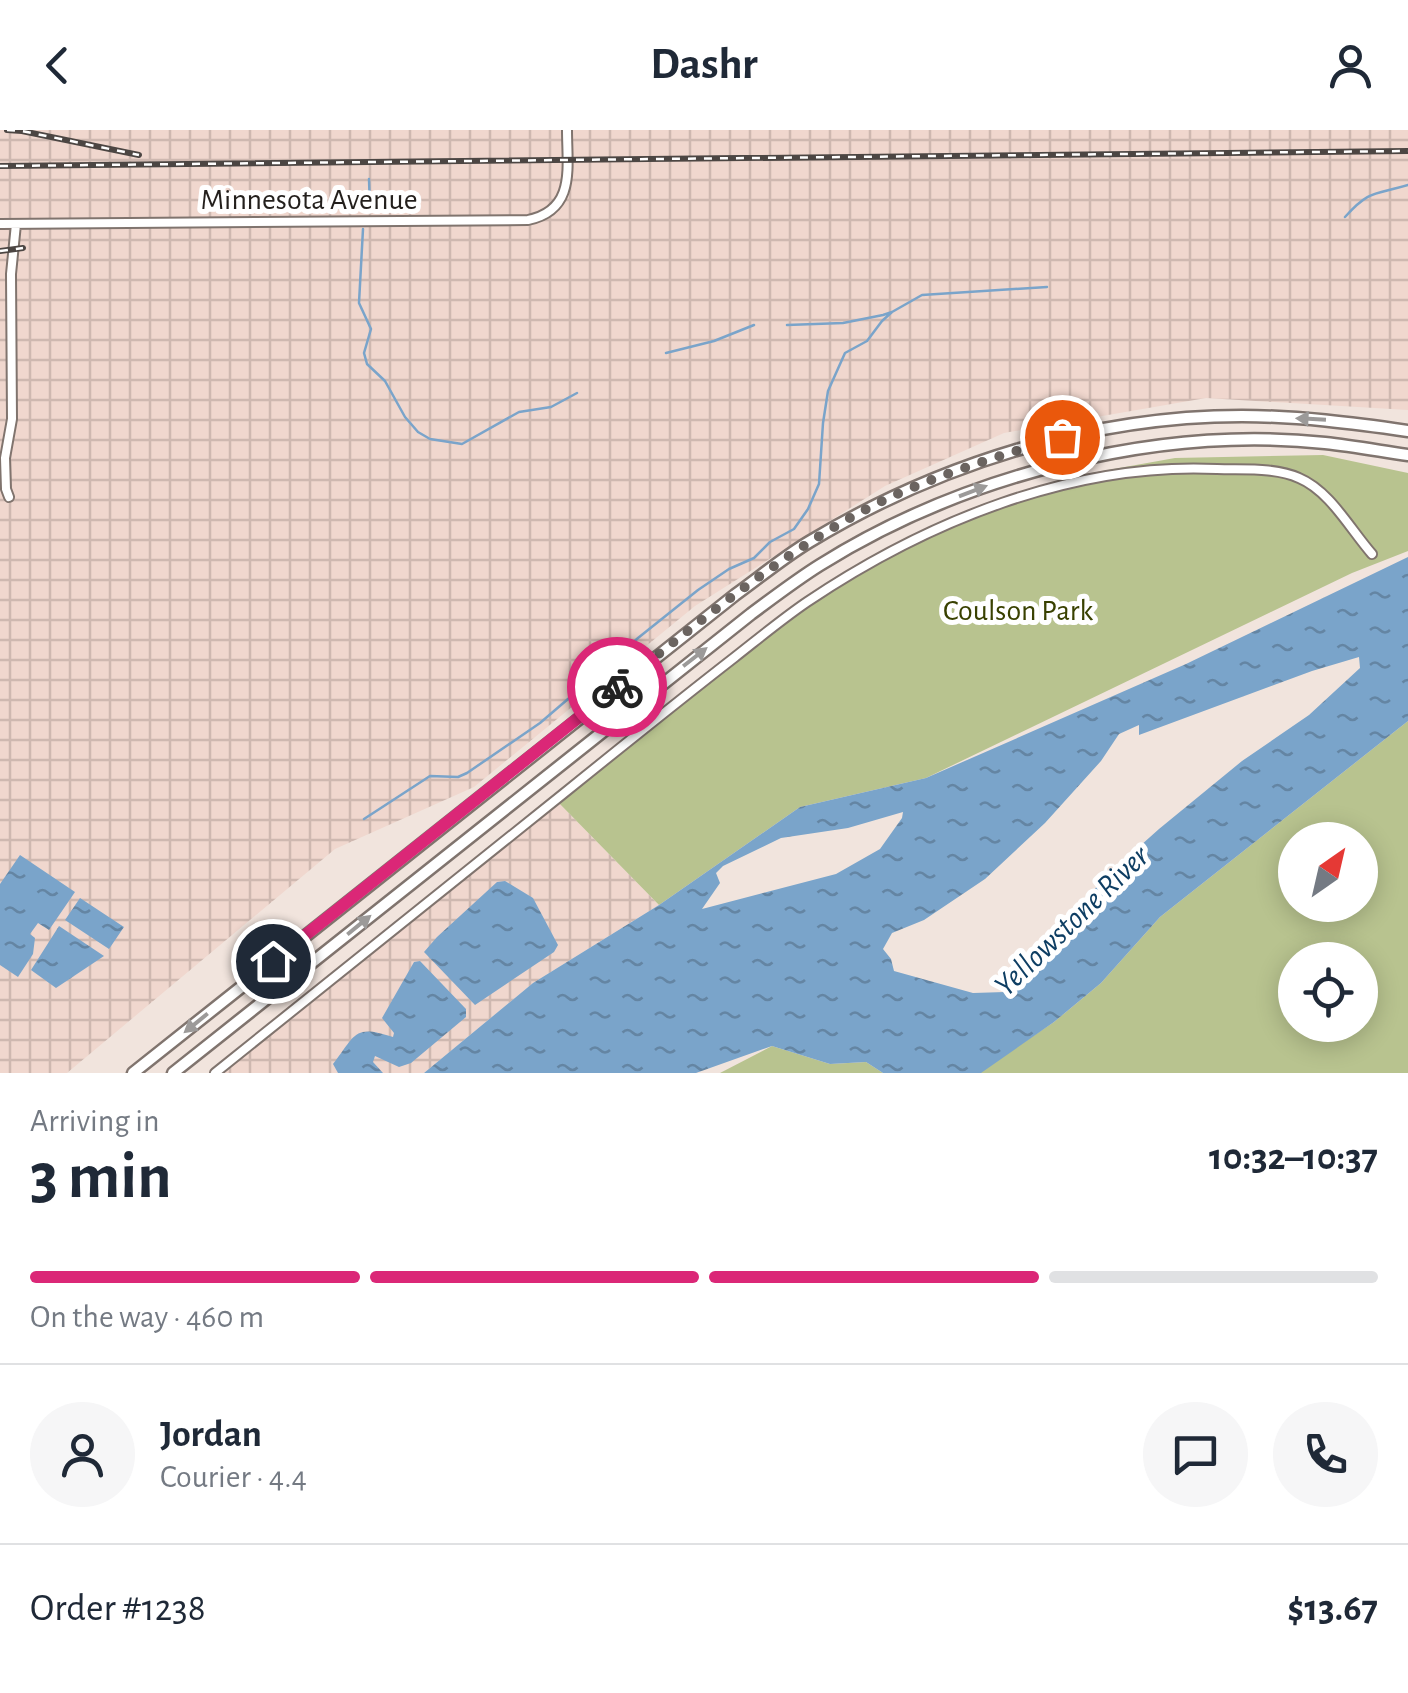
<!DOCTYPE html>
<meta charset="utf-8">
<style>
:root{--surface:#fff;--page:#f6f6f7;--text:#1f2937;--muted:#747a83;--line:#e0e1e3;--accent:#db2777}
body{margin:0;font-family:"Alegreya Sans",sans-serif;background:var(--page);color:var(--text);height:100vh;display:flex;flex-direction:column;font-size:38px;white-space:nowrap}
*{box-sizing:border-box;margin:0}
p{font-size:32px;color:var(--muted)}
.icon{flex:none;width:55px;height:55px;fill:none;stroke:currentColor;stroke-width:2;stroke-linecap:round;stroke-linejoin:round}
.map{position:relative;height:943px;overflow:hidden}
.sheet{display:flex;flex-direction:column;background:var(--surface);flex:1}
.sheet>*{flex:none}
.needle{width:65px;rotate:34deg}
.controls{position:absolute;left:1278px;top:692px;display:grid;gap:20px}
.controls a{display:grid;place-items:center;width:100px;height:100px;border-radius:50%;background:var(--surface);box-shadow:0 5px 25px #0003;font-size:50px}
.pin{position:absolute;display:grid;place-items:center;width:85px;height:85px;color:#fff;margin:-42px;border:5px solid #fff;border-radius:50%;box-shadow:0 2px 10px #0007}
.courier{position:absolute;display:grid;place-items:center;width:100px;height:100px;margin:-50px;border:8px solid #db2777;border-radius:50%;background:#fff;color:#222;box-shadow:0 2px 12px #0007}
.summary em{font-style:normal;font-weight:600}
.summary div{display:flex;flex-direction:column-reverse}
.summary{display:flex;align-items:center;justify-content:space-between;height:170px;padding:0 30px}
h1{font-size:65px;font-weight:600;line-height:75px}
.bar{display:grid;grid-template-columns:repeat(4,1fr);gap:15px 10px;align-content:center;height:120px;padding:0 30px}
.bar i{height:12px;border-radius:8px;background:var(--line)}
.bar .selected{background:var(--accent)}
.bar p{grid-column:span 4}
.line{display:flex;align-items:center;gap:25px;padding:0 30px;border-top:2px solid var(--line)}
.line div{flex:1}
.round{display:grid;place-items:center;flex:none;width:105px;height:105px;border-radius:52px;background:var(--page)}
header{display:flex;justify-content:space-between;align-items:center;height:130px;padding:0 30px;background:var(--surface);font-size:45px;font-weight:600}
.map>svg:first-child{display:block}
.industrial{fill:url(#industrial-grid)}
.green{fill:#b8c38f;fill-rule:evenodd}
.water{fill:url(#water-ripples);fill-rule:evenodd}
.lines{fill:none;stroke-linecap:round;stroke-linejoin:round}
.stream{stroke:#7aa4ca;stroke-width:2.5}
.minor-casing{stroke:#80746e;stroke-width:12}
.highway-casing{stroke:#80746e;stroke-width:15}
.minor{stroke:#fff;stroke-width:8}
.highway{stroke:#fff;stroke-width:10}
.rail-casing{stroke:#4c4643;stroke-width:6}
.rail{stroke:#fff;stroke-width:2.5;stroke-dasharray:8;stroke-linecap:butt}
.oneway{fill:#9c9a99}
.done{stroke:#6b6460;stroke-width:10;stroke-dasharray:0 18}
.route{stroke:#db2777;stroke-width:12}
.labels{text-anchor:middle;stroke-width:10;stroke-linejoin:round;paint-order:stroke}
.street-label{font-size:30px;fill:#231f1c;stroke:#fff}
.park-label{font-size:30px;fill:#394101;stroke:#fff}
.water-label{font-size:32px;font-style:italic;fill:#0e3e63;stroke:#fff}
</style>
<header><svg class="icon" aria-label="back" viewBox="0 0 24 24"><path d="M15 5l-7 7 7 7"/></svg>Dashr<svg class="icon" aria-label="person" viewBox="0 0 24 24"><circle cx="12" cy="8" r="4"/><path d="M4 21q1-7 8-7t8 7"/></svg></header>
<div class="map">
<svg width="1408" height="943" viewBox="0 0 1408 943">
<defs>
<pattern id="industrial-grid" width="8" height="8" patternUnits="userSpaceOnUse" patternTransform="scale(2.5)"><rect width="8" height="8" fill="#f0d7ce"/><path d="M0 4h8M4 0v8" fill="none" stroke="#ceb8b0"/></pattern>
<pattern id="water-ripples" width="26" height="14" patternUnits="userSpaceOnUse" patternTransform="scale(2.5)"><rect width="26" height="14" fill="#7aa4ca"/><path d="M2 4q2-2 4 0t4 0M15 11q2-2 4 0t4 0" fill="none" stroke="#6485a3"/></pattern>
</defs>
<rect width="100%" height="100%" fill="#f1e4dd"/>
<path class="industrial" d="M0 0H1408V280L1206 268 1004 303 885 356 695 476 474 657 335 719 67 943H0Z
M556 670 659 775 533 853 424 943H224L413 791Z"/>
<path class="green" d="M1323 325 1408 343V421L1352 443 926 648 800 677 659 775 556 670 804 474 980 375 1069 347 1175 328Z
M1408 591V943H978L1054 892 1101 853 1160 787ZM1295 710H1360V775H1295ZM1295 830H1360V895H1295Z
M772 916 830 934 866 932 883 943H720Z"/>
<path class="water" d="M1408 427V591L1160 787 1101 853 1054 892 981 943H883L866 932 830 934 772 916 696 943H424L533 853 659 775 800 677 926 648 1186 534ZM1359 527 1360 538 1309 585 1242 631 1159 699 1103 749 1044 821 1005 862 973 863 894 841 891 829 883 819 892 803 924 790 985 749 1045 693 1101 631 1119 604 1139 595V605L1312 541ZM903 682 902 688 880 719 836 744 702 779 720 753 716 743 723 736 781 708 848 698Z
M20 725 75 762 49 800 38 793 30 804 35 808 33 824 18 847 0 835V754Z
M505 751 533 768 558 815 554 822 475 875 424 822 437 807 497 752Z
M80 768 124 797 109 819 65 790Z
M59 796 104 826 56 858 31 840Z
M420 831 466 879V887L411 933 399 937 375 926 373 932 383 943H338L333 934C356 904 354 894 393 907L394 903 382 888 414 832Z"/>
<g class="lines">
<path class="stream" d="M369 49 370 80
M1345 87C1370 59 1375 65 1408 55
M363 99 359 173 371 199 364 223 367 234 385 251 405 287 418 302 430 309 462 314 519 282 551 277 577 263
M787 195 843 193 883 185 892 182 922 165 1047 157
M666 223 714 211 754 195
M364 689 430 646 458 647 467 643 540 593 589 551 598 541 610 534 638 508 698 460 729 439 754 428 770 412 794 399 808 379 819 354 823 293 828 261 845 223 867 211 882 191 892 182"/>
<defs>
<path id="minor" d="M0 94 528 90C576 80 567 38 567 0
M9 367 6 359 5 328 12 289 11 144 16 94
M215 943C331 850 447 757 563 664 620 618 677 572 735 527 758 509 782 489 807 472 926 392 1072 332 1217 339 1243 340 1275 337 1299 348 1330 361 1350 399 1372 424"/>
<path id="highway" d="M133 943 735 465C760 447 784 427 809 412 938 334 1091 286 1242 286 1298 286 1353 293 1408 301
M173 943 751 484C774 467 796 450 820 435 962 346 1156 295 1325 313 1353 316 1380 321 1408 325"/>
</defs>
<use href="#minor" class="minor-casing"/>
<use href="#highway" class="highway-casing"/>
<use href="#minor" class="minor"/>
<use href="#highway" class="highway"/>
<defs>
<path id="rail" d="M7 0 22 1 139 25
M0 36 1408 21
M0 121 23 118"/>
</defs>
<use href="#rail" class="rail-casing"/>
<use href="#rail" class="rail"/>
</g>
<defs><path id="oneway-solid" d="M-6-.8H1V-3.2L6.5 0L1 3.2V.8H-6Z" transform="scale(2.5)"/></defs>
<g class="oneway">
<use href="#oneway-solid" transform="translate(1311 289) rotate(-177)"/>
<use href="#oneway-solid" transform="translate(973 361) rotate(-21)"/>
<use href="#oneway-solid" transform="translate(695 527) rotate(-38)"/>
<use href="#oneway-solid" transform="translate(359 795) rotate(-39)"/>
<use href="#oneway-solid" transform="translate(196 893) rotate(141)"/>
</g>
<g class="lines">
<path class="done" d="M617 557C705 488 793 412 895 365 949 341 1006 324 1062 307"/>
<path class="route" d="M273 831 617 557"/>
</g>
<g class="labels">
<g class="street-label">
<text x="309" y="79">Minnesota Avenue</text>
</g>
<g class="park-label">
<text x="1018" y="490">Coulson Park</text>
</g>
<g class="water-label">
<text transform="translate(1071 790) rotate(-44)" y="11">Yellowstone River</text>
</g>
</g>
</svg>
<div class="controls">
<a><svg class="needle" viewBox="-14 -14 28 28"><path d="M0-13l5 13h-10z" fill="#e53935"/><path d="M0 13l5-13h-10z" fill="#747a83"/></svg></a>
<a><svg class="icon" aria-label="locate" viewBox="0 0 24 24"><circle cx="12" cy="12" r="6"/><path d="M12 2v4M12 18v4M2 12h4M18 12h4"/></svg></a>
</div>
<div class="pin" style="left:1062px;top:307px;background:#ea580c"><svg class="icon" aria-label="bag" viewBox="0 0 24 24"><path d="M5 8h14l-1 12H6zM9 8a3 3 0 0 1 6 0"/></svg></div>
<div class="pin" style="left:273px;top:831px;background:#1f2937"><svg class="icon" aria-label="home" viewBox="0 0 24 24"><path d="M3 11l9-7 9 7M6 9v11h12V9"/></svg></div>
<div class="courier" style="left:617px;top:557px"><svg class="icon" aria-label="bike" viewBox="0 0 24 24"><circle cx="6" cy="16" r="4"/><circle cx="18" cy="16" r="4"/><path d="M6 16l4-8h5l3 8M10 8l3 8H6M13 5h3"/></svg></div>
</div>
<section class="sheet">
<div class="summary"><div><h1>3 min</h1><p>Arriving in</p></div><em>10:32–10:37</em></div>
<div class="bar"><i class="selected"></i><i class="selected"></i><i class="selected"></i><i></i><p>On the way · 460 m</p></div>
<div class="line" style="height:180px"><a class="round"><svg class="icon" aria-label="person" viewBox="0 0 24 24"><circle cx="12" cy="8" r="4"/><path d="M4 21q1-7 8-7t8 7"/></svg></a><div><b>Jordan</b><p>Courier · 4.4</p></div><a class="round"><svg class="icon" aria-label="chat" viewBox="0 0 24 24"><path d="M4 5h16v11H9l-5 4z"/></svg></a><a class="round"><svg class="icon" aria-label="phone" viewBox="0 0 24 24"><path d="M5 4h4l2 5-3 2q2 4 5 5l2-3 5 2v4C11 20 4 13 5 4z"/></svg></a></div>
<div class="line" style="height:130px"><div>Order #1238</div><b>$13.67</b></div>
</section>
